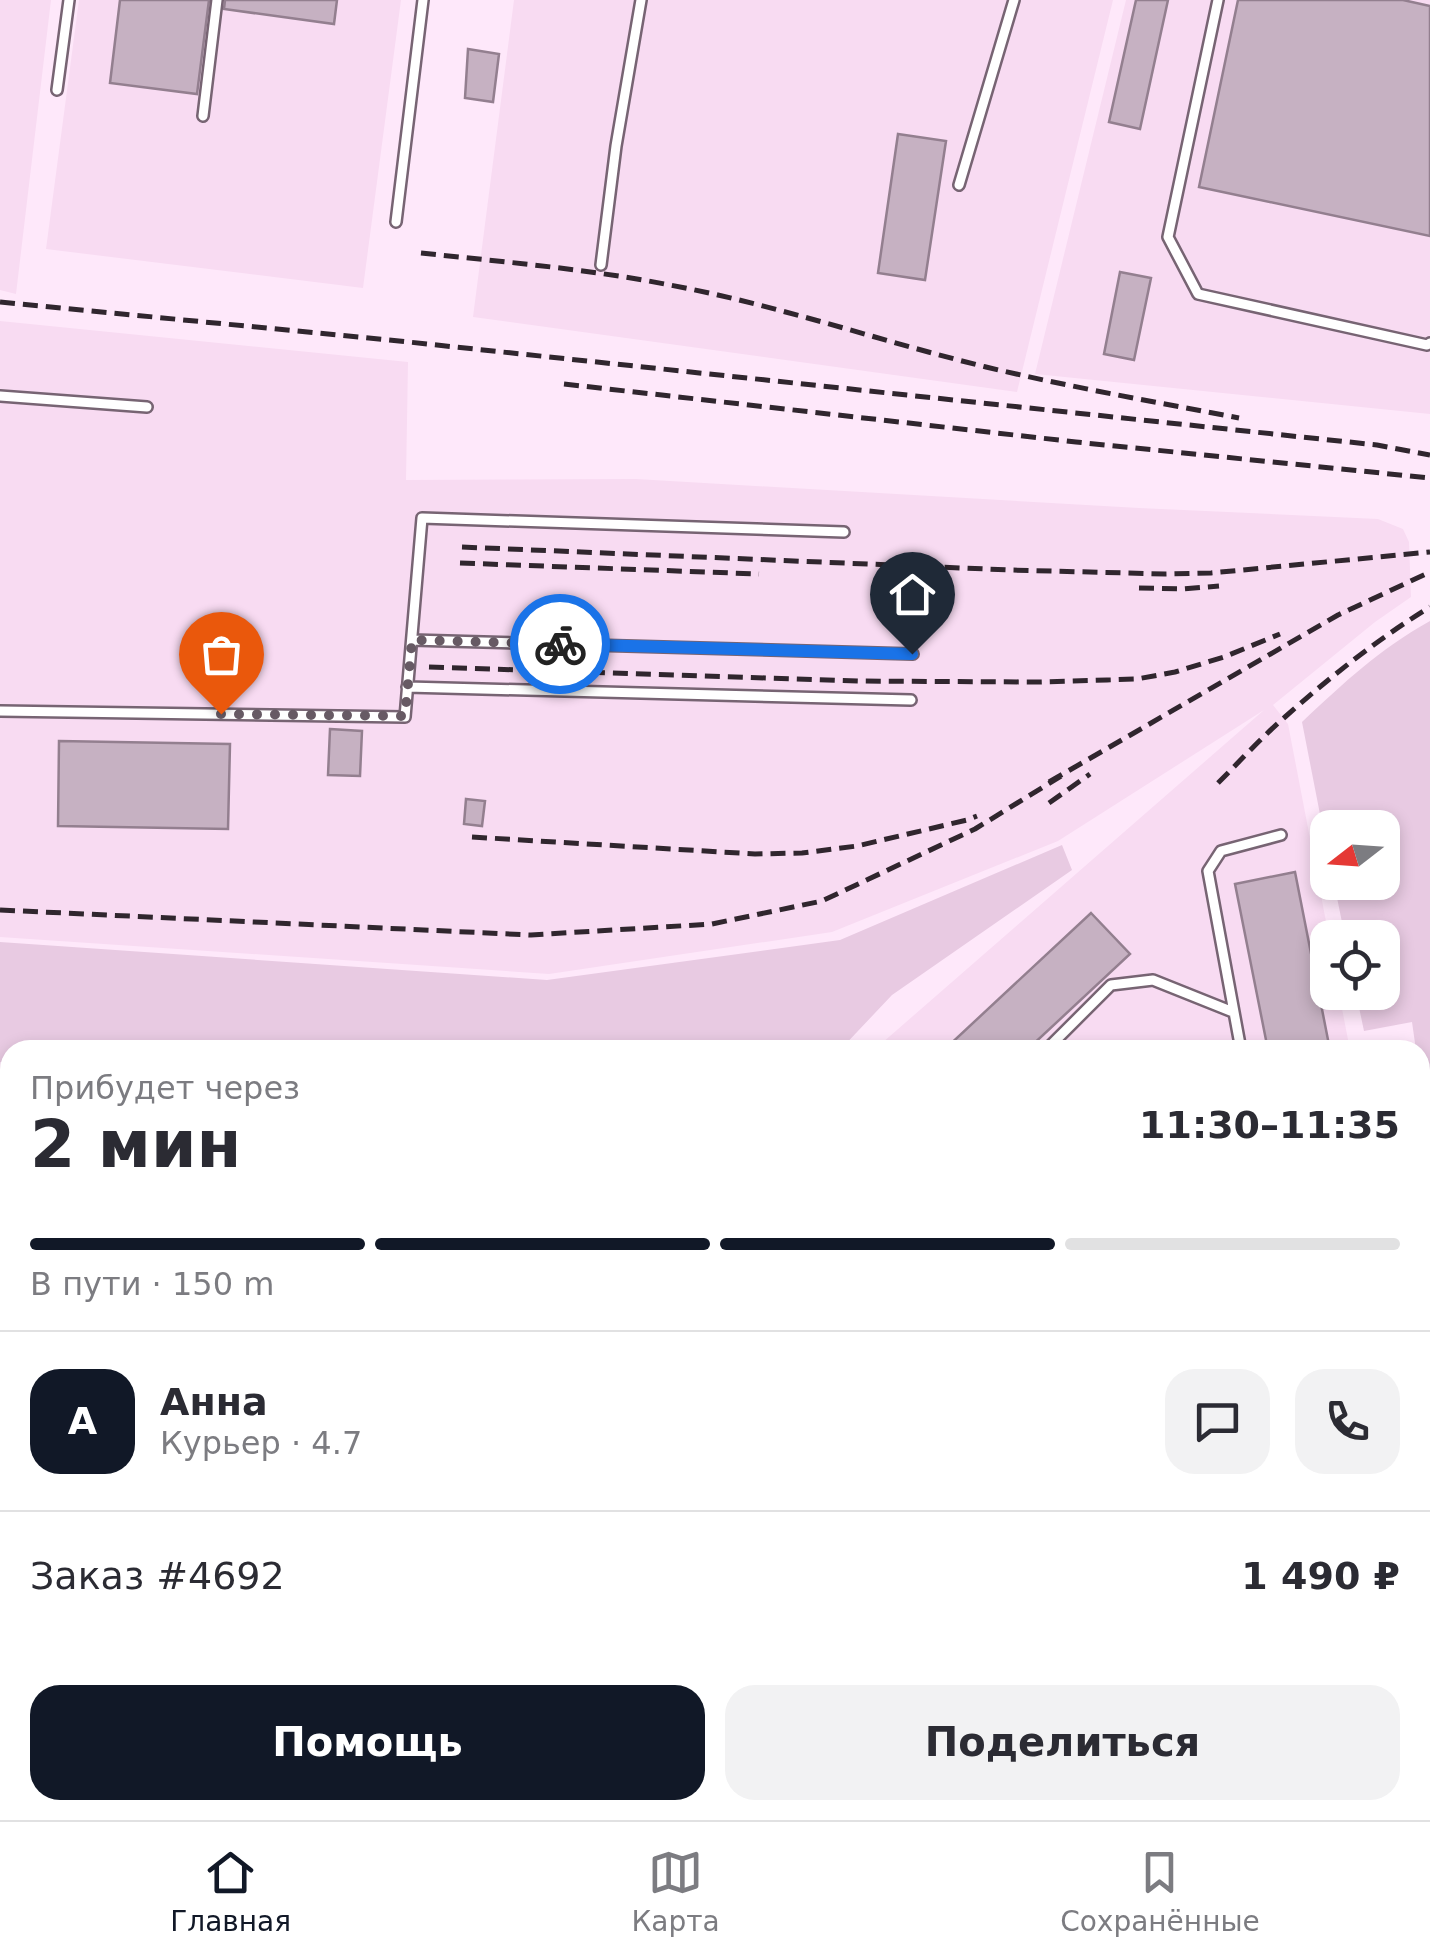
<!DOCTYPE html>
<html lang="ru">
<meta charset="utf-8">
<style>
:root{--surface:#fff;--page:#f2f2f3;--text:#2b2b33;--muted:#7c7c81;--line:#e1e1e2;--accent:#111827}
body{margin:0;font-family:"DejaVu Sans",sans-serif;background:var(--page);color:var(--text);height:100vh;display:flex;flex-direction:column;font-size:38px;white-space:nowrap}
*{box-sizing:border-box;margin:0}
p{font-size:32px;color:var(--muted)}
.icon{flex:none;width:55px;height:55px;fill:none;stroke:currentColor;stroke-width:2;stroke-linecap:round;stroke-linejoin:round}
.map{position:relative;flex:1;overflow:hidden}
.panel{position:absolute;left:0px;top:1040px;width:1430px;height:780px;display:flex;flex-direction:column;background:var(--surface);border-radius:30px 30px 0 0;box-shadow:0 5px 15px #0003}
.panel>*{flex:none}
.needle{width:65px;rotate:253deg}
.tools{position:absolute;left:1310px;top:810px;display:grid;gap:20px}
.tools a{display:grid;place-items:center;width:90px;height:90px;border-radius:20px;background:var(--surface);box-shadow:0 5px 15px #0003;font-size:50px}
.pin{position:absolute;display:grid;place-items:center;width:85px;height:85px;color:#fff;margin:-102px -42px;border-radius:50% 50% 50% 0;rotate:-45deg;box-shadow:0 0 10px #0007}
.pin .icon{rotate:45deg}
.courier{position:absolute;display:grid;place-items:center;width:100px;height:100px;margin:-50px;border:8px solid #1a73e8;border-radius:50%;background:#fff;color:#222;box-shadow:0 2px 12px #0007}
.head em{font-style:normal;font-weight:700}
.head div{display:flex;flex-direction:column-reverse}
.head{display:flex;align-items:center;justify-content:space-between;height:170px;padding:0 30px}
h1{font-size:65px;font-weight:700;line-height:75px}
.bar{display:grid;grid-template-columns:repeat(4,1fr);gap:15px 10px;align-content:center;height:120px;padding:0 30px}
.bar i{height:12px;border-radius:8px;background:var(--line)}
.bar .current{background:var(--accent)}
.bar p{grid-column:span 4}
.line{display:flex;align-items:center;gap:25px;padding:0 30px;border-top:2px solid var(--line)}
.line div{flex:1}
.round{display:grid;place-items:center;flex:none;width:105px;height:105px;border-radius:30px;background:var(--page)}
.button{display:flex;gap:20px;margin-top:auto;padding:20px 30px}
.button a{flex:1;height:115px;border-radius:30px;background:var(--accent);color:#fff;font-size:40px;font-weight:700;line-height:115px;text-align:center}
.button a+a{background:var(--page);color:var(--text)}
.menu{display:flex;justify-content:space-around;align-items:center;height:140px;border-top:2px solid var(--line);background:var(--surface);font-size:28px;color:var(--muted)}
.menu a{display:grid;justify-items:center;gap:5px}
.menu .current{color:var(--accent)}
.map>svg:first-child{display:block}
.built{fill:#f8dbf2}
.green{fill:#e8cae2}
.building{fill:#c6b1c2;stroke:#937f8f;stroke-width:2.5}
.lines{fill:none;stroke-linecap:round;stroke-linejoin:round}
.lane-casing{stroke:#776473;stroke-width:14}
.street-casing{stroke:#776473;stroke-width:22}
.secondary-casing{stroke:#776473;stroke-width:30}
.path{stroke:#80717d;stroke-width:2.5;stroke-dasharray:5 5;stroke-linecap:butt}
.lane{stroke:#fff;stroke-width:9}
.street{stroke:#fff;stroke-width:18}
.secondary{stroke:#fde0f8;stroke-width:25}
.rail{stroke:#30262e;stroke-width:5;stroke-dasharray:15 8;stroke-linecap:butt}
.done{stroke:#675a64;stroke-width:10;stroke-dasharray:0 18}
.route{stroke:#1a73e8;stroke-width:12}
</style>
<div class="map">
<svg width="1430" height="1820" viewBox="0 0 1430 1820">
<rect width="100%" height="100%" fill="#fee8fa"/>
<path class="built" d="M0 0H51L16 294 0 290Z
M79 0H401L363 288 46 249Z
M514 0H1113L1017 392 473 317Z
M1126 0H1430V414L1035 374Z
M0 321 408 362 406 480 636 479 1139 508 1378 519 1403 529 1409 542 1411 597 1375 622 1273 705 1288 724 1329 937 1328 992 1339 993 1350 1050H874L1264 710 1058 841 832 932 549 974 0 937Z
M0 1075H10V1478L0 1477Z
M1420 1187H1430V1515H1420Z"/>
<path class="green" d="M1430 621V1115L1424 1114 1420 1083V1050H1416L1412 1022 1364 1031 1356 993 1382 992V938L1345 937 1334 883 1382 882V828H1328L1327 850 1302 722C1345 682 1378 650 1430 621Z
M1062 845 1072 870 892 995 840 1050H10V1063L0 1062V942L547 980 840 940Z
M1420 1593H1430V1820H1066L1067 1810H1420Z"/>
<path class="building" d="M120 0H209L197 94 110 83Z
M225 0H337L334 24 224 9Z
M1136 0H1168L1140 129 1109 122Z
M1238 0H1403L1430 6V236L1199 187Z
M468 49 499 54 493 102 465 98Z
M898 134 946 141 925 280 878 273Z
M1120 272 1151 278 1134 360 1104 354Z
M330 729 362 731 360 776 328 775Z
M59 741 230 744 228 829 58 826Z
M466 799 485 801 482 826 464 824Z
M1295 872 1330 1050H1268L1235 884Z
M1091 913 1130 954 1027 1050H944Z"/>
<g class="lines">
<defs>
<path id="lane" d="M1218 0 1168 237 1198 294 1427 345 1430 343
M57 90 69 0
M203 116 217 0
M959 185 1014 0
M396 222 423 0
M601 265 616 146 641 0
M0 396 147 407
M412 640 913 654
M407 687 911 700
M0 711 405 717 422 518 844 532
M1046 1050 1111 985 1153 980 1233 1012
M1241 1050 1208 871 1221 851 1281 835
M1420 1168 1430 1167
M346 1820V1810"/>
<path id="street" d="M1066 1820V1810"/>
<path id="secondary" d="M0 1538H10
M1420 1556H1430"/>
</defs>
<use href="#lane" class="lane-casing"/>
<use href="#street" class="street-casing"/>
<use href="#secondary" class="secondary-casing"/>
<path class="path" d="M0 1582H10
M1420 1593H1430"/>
<use href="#lane" class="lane"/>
<use href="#street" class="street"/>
<use href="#secondary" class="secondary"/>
<path class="rail" d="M421 253C504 262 588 269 670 285 777 305 880 341 986 367 1070 387 1155 402 1239 418
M0 302 399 341 1377 445 1430 455
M564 384 1076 442 1430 478
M462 547 1010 570 1165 574 1211 573 1430 552
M460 563 759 574
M1139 588 1183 589 1219 586
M429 667 858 681 1039 682 1107 680 1137 679 1175 672 1224 657 1280 634
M1049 782 1338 615 1430 572
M1218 783C1240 761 1262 737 1285 717 1331 676 1378 639 1430 607
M1049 803 1090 774
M472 837 755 854 802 853 857 846 967 820 977 816
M0 910 531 935 712 924 822 901 975 829 1061 776"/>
</g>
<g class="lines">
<path class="done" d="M221 714 405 716 412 640 560 644"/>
<path class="route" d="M560 644 912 654"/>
</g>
</svg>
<div class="tools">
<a><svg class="needle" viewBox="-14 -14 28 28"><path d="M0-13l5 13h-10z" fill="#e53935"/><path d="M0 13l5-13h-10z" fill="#7c7c81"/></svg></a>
<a><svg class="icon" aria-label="locate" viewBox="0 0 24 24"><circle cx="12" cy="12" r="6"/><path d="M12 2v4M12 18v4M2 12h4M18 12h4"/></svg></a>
</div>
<div class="pin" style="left:221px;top:714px;background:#ea580c"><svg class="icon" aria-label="bag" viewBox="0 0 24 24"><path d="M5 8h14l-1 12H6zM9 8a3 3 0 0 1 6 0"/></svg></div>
<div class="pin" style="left:912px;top:654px;background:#1f2937"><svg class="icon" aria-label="home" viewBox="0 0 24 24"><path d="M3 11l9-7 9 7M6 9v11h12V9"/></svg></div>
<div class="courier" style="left:560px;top:644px"><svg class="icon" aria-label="bike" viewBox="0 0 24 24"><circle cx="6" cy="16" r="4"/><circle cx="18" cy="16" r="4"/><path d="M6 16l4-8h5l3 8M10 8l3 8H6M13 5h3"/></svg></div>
<section class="panel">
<div class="head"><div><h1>2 мин</h1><p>Прибудет через</p></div><em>11:30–11:35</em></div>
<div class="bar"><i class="current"></i><i class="current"></i><i class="current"></i><i></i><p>В пути · 150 m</p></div>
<div class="line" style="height:180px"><b class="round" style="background:var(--accent);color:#fff">А</b><div><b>Анна</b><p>Курьер · 4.7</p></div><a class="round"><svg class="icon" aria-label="chat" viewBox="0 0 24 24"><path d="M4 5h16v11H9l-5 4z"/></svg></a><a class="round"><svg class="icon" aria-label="phone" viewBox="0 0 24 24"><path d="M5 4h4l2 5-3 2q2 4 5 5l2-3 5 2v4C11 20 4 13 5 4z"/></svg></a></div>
<div class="line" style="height:130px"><div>Заказ #4692</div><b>1 490 ₽</b></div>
<div class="button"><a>Помощь</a><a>Поделиться</a></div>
</section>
</div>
<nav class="menu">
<a class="current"><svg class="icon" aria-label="home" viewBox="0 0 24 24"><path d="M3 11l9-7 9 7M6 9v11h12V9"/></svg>Главная</a>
<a><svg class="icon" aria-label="map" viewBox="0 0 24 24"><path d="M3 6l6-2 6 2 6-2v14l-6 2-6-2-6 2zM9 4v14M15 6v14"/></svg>Карта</a>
<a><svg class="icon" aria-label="saved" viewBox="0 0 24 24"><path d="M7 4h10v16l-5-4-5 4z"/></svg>Сохранённые</a>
</nav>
